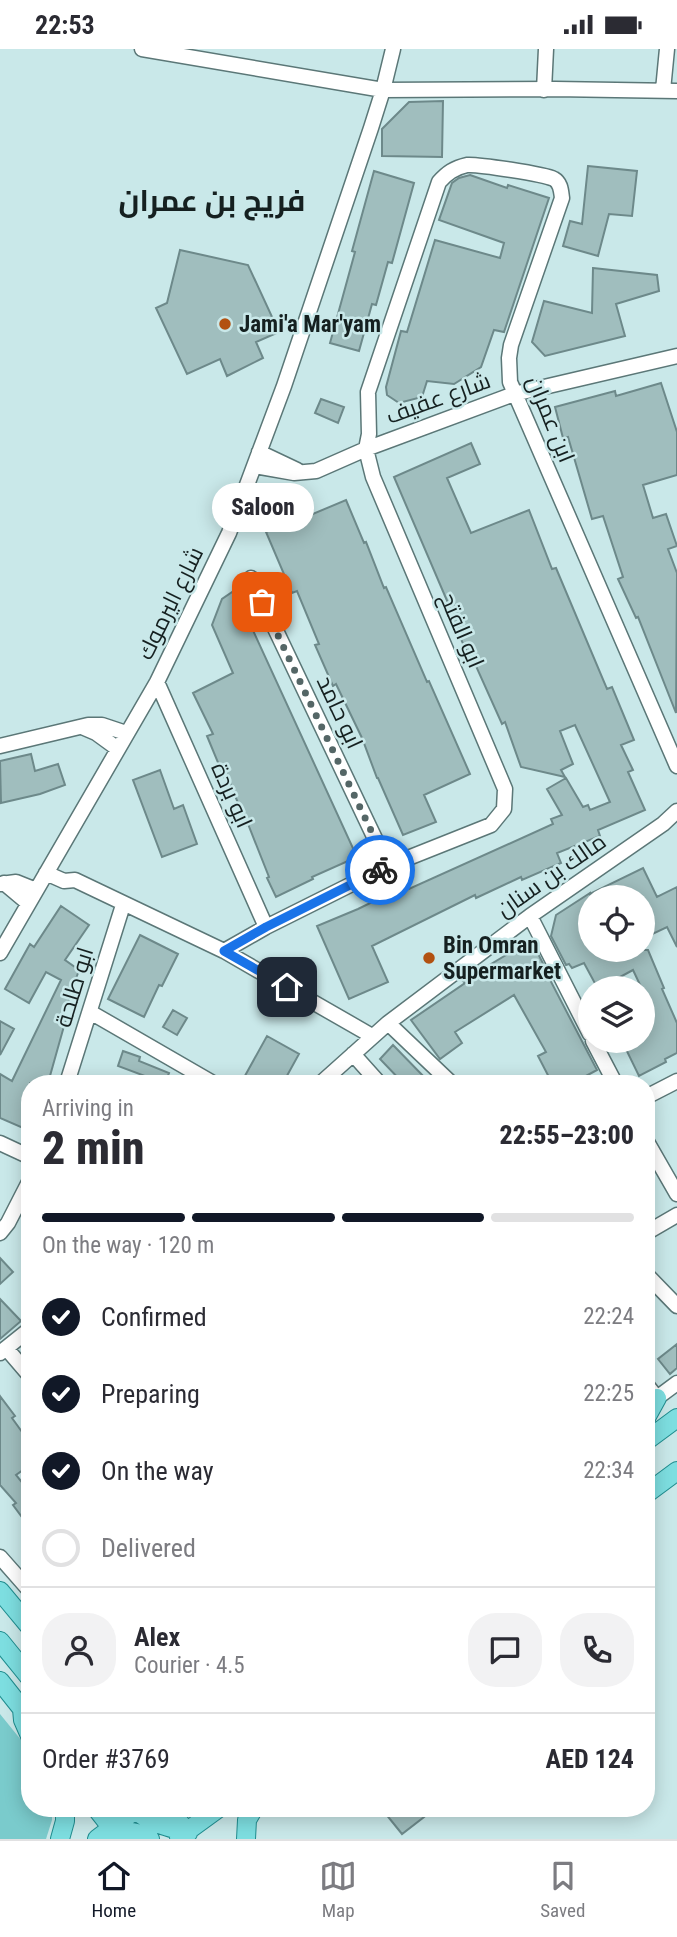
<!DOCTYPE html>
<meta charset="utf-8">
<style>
:root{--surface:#fff;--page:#f2f2f3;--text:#2b2b33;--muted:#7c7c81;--line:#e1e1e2;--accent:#111827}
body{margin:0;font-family:"Roboto Condensed",Cairo,sans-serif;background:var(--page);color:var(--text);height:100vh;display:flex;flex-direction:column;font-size:26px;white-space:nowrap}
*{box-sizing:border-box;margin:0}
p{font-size:23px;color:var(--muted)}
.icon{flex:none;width:38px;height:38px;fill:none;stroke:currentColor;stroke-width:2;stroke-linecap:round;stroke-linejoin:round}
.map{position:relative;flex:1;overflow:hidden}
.sheet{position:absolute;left:21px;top:1026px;width:634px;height:742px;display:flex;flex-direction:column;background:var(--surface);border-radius:28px;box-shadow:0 4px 18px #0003}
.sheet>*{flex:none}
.buttons{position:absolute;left:578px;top:836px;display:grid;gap:14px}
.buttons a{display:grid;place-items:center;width:77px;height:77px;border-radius:50%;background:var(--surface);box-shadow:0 4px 18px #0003;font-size:35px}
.pin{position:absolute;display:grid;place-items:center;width:60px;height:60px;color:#fff;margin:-30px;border-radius:14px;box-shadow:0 4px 10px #0006}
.courier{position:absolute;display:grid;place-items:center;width:70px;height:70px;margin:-35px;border:5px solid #1a73e8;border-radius:50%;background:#fff;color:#222;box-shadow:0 2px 9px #0007}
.bubble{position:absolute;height:49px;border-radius:24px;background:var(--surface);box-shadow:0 4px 18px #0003;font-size:23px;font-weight:800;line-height:49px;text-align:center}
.overview em{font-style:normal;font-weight:800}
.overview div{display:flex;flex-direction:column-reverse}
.overview{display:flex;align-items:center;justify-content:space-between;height:119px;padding:0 21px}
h1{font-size:46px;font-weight:800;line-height:52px}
.bar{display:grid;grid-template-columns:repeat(4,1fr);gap:10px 7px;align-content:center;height:84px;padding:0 21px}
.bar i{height:9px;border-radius:5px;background:var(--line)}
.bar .active{background:var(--accent)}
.bar p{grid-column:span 4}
.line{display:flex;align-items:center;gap:18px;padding:0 21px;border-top:2px solid var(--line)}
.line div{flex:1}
.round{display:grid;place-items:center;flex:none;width:74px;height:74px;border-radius:28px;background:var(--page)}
ol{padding:0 21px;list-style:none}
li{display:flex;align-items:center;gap:21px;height:77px}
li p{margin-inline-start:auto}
li .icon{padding:7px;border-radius:50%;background:var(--accent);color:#fff;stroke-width:4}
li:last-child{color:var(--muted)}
li i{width:38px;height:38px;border:4px solid var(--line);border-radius:50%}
.status{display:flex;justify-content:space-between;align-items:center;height:49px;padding:0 35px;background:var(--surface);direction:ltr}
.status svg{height:19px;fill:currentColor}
.dock{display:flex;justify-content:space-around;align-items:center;height:98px;border-top:2px solid var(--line);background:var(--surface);font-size:19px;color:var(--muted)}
.dock a{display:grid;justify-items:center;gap:4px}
.dock .active{color:var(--accent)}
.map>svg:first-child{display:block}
.green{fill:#7acbcc}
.building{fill:#a0bebe;stroke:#6d898a;stroke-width:2}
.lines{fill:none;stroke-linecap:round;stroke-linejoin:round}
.minor-casing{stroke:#5b7777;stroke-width:17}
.major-casing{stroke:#208d8f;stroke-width:20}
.minor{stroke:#fff;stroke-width:14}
.major{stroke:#7ddee0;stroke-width:18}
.done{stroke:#546666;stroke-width:7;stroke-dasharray:0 12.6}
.route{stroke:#1a73e8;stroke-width:9}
.poi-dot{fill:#b25111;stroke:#c9e8e9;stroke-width:2.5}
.labels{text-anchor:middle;stroke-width:5;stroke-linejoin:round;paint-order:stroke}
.poi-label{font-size:23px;font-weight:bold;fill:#152020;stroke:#c9e8e9;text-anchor:start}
.street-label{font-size:23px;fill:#152020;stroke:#c9e8e9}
.district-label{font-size:30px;font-weight:bold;fill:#152020;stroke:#c9e8e9}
</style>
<div class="status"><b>22:53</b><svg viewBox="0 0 49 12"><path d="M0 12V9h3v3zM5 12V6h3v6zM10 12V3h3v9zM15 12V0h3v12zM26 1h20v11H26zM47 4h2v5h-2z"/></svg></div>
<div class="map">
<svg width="677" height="1790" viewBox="0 0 677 1790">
<rect width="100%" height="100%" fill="#c9e8e9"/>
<path class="green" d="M0 1665 30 1702V1759H52V1771L46 1790H0Z"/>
<path class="building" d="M443 52 442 108 382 107V80L409 53Z
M588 117 637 122 632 167 609 165 598 207 563 197 570 172 582 175Z
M374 122 414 134 392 214 388 213 376 256 372 255 359 302 330 294 355 203 352 202Z
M470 126 507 139 508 136 549 149 504 283 494 281 481 318 454 335 427 332 422 348 399 354 387 346 386 338 401 282 407 283 435 191 500 209 504 194 439 171 452 134 459 129Z
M180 201 248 216 279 283 256 293 263 309 227 327 220 310 187 325 156 259 167 254Z
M593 219 657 226 659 242 616 255 625 287 545 307 532 293 544 252 592 264Z
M661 334 677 383V426L643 436 653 469 666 465 677 497 668 500 677 524 676 664 638 568 636 569 618 530 623 528 603 467 592 470 568 388 563 389 555 358 615 342 616 347Z
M321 350 344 358 338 374 315 364Z
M471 394 480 415 447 429 471 484 529 461 552 520 556 519 607 640 612 638 634 691 621 696 633 721 628 723 645 761 598 781 600 787 557 804 561 814 522 831 521 828 476 849 475 846 372 897 388 933 349 950 317 877 358 860 407 836 409 840 553 775 551 770 562 766 547 740 566 729 583 758 588 756 590 761 610 753 575 676 560 682 573 715 561 721 565 728 521 718 505 673 502 675 476 617 474 618 451 569 454 568 394 428Z
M346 451 364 494 366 493 384 539 386 538 427 633 429 632 470 725 424 746 436 773 403 786 378 729H377L362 689 336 635 333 637 315 596 319 595 297 542 292 544 266 483 300 468 301 470Z
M238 539 254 576 251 577 357 808 312 828 313 830 276 848 267 829 269 828 248 775 247 776 227 727 224 728 207 687 213 685 193 644 233 624 212 576 222 550Z
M31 705 35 722 58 715 65 736 40 745 1 754 0 712Z
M160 721 174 760 183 756 197 795 162 808 133 731Z
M643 819 657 848 677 838V898L667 878 642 890V849H590V901H648L664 939 662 940 677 974V1004L665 1010 666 1013 639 1027 622 992H642V940L633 921 598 940 584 914 572 919 569 915 566 916 551 887 556 866 590 844V845Z
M61 857 89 876 65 911 79 921 63 968 66 970 48 1034H30V1082L0 1069V1025L12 1032 61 931 46 923 29 954 5 940 30 895 34 898Z
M140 886 178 905 162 937 159 936 144 968 108 950Z
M531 891 549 926 548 927 597 1021 573 1034H552L538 1007 546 1003 514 946 455 983 462 994 440 1010 411 971 465 934 463 932Z
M173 961 187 969 177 986 163 978Z
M0 972 14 980 0 1006Z
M267 987 299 1005 283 1034H241Z
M393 996 430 1034H403L380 1010Z
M123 1002 140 1008 139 1012 169 1024 165 1034H151L153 1030 118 1017Z
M0 1209 13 1223 0 1235Z
M0 1250 21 1272 0 1290Z
M677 1295V1319L670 1325 658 1310Z
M0 1347 15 1367 12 1369 30 1394V1416L16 1426 25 1437 24 1438 30 1446V1479L13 1456 16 1454 0 1436Z
M381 1759H417L424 1768 402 1785Z"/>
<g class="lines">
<defs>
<path id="minor" d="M142 0 383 41 555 40 677 42
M544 41 546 0
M663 41 667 0
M259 403 297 421
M254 417 294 424 316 422 366 400 514 345 677 307
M251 529 388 817
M157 633 266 878
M82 678 96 684 118 700
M0 697 88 676H102L126 684
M46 824 64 832 75 831 224 902 372 987
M4 834 28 854
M0 835 16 833 36 841
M530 867 590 985
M224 902 266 878 388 817 491 776 504 760 505 740 373 428 366 400 369 385 368 343 439 133C447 124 454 119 467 116 477 115 544 125 554 130 561 134 561 142 562 149L511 296 509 309 510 333 677 717
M0 904 157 633 229 484 284 337 371 79 383 41 393 0
M90 963 213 1034
M388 974 451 1034
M593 992 615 1034
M353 1005 379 1034
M67 1034 123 856
M321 1034 388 974 530 867 663 775 677 762
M646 1048 677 1032
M646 1091 677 1145
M0 1094 30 1108
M0 1184 8 1174 30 1131
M646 1184 677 1166
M646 1225 677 1257
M6 1299 30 1327
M0 1304 30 1280
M646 1335 657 1349
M650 1354 677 1334
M0 1508 30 1542"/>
<path id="major" d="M646 1369 657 1349
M646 1392 677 1369
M646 1445 677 1422
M0 1542 30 1578
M0 1592 30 1629
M0 1632 30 1670
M22 1660 23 1671 30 1687
M96 1759 118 1787
M133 1759C149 1774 166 1778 187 1783
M168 1759 188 1784
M112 1779 137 1784 150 1790
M179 1788 219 1759
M60 1790 65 1772V1759
M97 1790 138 1759
M246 1790 247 1771 254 1759"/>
</defs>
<use href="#minor" class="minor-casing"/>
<use href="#major" class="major-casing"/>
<use href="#minor" class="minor"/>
<use href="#major" class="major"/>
</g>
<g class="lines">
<path class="done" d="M262 553 388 817 380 821"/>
<path class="route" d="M287 938 224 902 266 878 380 821"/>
</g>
<g class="poi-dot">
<circle cx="225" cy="275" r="7"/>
<circle cx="429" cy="909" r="7"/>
</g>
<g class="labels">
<g class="poi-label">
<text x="239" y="283">Jami'a Mar'yam</text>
<text x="443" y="904">Bin Omran<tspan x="443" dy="26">Supermarket</tspan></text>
</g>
<g class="street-label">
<text transform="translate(438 349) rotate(-20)" y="8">شارع عفيف</text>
<text transform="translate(551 370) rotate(68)" y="8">ابن عمران</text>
<text transform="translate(170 554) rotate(-64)" y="8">شارع اليرموك</text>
<text transform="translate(462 581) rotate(67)" y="8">ابو الفتح</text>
<text transform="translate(340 663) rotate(65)" y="8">ابو حامد</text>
<text transform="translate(232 746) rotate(66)" y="8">ابو بردة</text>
<text transform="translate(551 826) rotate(-35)" y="8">مالك بن سنان</text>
<text transform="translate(74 938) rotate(-73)" y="8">ابو طلحة</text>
</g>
<g class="district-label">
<text x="212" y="162">فريج بن عمران</text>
</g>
</g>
</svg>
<div class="buttons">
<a><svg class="icon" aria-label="locate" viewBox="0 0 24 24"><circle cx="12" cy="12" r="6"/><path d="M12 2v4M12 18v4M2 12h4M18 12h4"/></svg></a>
<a><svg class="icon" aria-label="layers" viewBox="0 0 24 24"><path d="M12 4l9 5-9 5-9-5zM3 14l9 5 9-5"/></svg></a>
</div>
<div class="pin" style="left:262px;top:553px;background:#ea580c"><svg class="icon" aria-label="bag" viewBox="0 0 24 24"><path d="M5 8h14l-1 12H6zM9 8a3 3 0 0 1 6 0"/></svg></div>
<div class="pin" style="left:287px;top:938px;background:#1f2937"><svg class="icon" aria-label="home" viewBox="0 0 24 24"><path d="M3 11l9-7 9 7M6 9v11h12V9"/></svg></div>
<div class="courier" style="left:380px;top:821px"><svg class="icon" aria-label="bike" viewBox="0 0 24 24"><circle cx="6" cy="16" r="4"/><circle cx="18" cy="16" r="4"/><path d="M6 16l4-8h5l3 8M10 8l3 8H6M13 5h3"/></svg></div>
<div class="bubble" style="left:212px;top:434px;width:102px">Saloon</div>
<section class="sheet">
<div class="overview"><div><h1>2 min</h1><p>Arriving in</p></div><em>22:55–23:00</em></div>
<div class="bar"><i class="active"></i><i class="active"></i><i class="active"></i><i></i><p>On the way · 120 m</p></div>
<ol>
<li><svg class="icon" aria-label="check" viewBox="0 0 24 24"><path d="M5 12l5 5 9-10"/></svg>Confirmed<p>22:24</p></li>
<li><svg class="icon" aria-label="check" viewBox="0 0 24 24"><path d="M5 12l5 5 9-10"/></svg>Preparing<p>22:25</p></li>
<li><svg class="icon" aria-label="check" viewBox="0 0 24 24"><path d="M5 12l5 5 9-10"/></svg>On the way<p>22:34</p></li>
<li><i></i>Delivered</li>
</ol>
<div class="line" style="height:126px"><a class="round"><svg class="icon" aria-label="person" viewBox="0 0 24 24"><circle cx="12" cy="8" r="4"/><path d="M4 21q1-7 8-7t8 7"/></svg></a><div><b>Alex</b><p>Courier · 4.5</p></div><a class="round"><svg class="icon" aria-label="chat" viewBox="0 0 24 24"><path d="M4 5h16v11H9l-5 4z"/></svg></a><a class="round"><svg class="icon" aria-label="phone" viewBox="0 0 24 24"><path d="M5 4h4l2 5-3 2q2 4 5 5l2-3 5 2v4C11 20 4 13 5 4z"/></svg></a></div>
<div class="line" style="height:91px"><div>Order #3769</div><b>AED 124</b></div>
</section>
</div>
<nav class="dock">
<a class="active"><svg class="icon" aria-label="home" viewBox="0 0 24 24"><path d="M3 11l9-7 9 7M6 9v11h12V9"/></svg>Home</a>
<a><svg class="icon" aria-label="map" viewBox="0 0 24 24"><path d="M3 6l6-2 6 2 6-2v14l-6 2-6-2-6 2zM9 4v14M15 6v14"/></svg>Map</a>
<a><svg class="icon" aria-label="saved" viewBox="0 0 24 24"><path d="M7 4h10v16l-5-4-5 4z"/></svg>Saved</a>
</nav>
